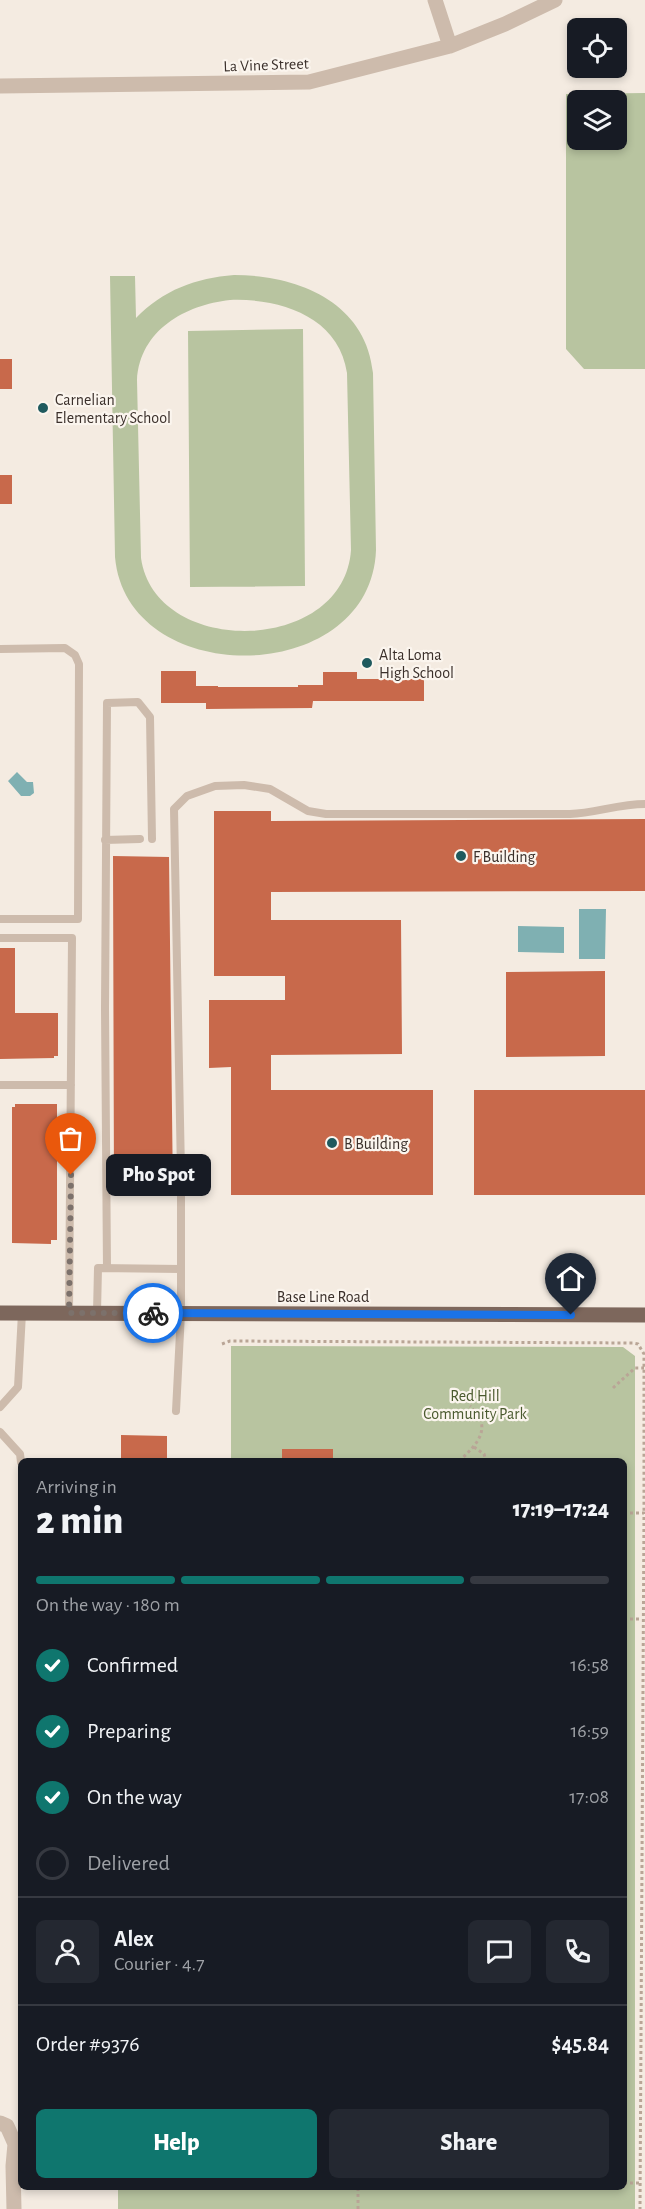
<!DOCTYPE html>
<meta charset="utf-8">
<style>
:root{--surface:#171b24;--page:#242831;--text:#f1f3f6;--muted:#9ea1a6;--line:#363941;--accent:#0f766e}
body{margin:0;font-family:"Alegreya Sans",sans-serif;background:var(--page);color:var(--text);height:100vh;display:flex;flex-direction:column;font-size:22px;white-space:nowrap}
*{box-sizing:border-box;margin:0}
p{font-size:20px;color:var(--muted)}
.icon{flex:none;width:33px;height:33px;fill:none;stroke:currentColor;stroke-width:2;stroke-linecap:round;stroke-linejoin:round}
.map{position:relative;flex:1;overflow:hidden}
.panel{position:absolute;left:18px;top:1458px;width:609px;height:732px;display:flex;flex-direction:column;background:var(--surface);border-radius:9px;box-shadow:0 3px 9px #0003}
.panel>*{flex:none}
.tools{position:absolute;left:567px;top:18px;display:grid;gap:12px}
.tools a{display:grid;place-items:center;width:60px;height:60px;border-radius:9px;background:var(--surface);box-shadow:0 3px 9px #0003;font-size:30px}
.pin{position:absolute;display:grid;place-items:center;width:51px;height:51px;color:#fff;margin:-62px -26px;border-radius:50% 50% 50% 0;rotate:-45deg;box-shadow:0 0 6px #0007}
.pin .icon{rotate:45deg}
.courier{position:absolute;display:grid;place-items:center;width:60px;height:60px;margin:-30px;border:4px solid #1a73e8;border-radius:50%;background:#fff;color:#222;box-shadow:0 2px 8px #0007}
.bubble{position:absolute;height:42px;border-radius:9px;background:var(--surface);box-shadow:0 3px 9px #0003;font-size:20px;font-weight:800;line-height:42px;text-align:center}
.head em{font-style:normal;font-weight:800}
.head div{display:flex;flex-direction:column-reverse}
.head{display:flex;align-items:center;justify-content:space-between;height:102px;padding:0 18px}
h1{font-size:39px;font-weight:800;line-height:45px}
.bar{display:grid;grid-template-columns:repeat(4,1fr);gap:9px 6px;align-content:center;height:72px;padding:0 18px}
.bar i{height:8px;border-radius:4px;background:var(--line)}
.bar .on{background:var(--accent)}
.bar p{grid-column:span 4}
.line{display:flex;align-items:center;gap:15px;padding:0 18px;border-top:2px solid var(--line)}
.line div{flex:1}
.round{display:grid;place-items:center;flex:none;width:63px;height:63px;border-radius:9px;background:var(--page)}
ol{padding:0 18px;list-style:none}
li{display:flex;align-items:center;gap:18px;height:66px}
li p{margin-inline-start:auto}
li .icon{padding:6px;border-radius:50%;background:var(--accent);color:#fff;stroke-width:4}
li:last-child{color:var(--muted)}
li i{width:33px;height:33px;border:3px solid var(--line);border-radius:50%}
.cta{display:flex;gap:12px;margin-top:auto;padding:12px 18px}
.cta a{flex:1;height:69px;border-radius:9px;background:var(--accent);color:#fff;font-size:24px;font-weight:800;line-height:69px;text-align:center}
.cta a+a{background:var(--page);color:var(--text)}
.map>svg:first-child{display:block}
.green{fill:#b8c4a0;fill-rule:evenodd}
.water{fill:#7fb0b2}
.building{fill:#c8694b}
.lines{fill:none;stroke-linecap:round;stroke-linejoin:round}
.path{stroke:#b9a596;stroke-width:3;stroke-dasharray:3 3;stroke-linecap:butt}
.service{stroke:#cdbbac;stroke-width:8}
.minor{stroke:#cdbbac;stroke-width:15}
.primary{stroke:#7d675c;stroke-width:15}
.done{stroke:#7c716b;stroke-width:6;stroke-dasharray:0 10.8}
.route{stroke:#1a73e8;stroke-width:8}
.poi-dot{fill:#1f5a5e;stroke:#fbf5ee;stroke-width:2}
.labels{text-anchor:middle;stroke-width:4.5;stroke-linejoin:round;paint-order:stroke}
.street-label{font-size:16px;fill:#3b302b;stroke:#fbf5ee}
.poi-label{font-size:16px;fill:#3b302b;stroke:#fbf5ee;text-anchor:start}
.park-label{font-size:16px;fill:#4a5a2e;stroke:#fbf5ee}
</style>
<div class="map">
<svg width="645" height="2209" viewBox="0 0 645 2209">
<rect width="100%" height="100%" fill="#f4ebe1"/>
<path class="green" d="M645 93V369H584L566 349V94ZM616 100V140H578V100Z
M234 275C296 275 366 301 373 373L376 550C371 688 127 691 115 557L110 276H135L136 318C163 290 196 278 234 275ZM230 300C279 298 339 316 347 373L351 550C344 655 155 658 141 558L137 380C140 330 185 305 230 300Z
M303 329 305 586 190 587 188 331Z
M231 1346 623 1347 635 1356V2209H118V2187H624V1461H231Z"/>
<path class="water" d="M17 772 27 782H33L34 793 30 796H21L8 781Z
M579 909H606L605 959H579Z
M518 926 564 927V953L518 952Z"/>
<path class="building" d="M0 359H12V389H0Z
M0 475H12V504H0Z
M161 671H196V686H218V687H298V685H323V672H357V679H424V701H313L312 708 206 709V703H161Z
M214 811H271V821L645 819V891L271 892V920H401L402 1054 271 1055V1090H433V1195H231V1067L209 1068V1000H285V976H214Z
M113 856 169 857 173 1196 114 1195Z
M0 948H15V1013H58V1056H54V1058L0 1059Z
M605 971V1056L506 1057V972Z
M474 1090H645V1195H474Z
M15 1104H57V1240H51V1244L12 1243V1107H15Z
M121 1435 167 1436V1461H121Z
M282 1449H333V1461H282Z"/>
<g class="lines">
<path class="path" d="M222 1344 230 1341 633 1343 638 1344 644 1354V1513
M613 1388 635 1368H644
M474 1447 484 1454 486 1461
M459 1461C477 1445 494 1427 470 1406
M624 1513H644L640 2209
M624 1619H642
M624 2183H640
M358 2209V2187"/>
<path class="service" d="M0 649 65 648 75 655 79 664 78 919H0
M105 840 140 839
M0 938H72L69 1313
M0 1085H71
M107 1268 105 1009 107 703 138 702 150 717 152 839
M181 1269V1172L174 809 187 796 215 786 244 785 270 789 308 811 326 814H570C595 813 619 804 645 804
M97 1313 98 1268 181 1269V1313L176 1411
M0 1407 18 1387 22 1313
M0 1432 20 1454 21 1462"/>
<path class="minor" d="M435 0 450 46
M0 86 309 82 450 46 505 24 555 0
M0 2123 7 2126 15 2144 13 2166 14 2209"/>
<path class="primary" d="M0 1313 645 1315"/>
</g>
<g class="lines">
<path class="done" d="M71 1175 69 1313H153"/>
<path class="route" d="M153 1313 571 1315"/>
</g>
<g class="poi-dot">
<circle cx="43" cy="408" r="6"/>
<circle cx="367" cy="663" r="6"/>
<circle cx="461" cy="856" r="6"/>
<circle cx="332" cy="1143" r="6"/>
</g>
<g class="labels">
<g class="street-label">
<text transform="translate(266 64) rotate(-2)" y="6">La Vine Street</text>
<text x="323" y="1302">Base Line Road</text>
</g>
<g class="poi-label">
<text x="55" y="405">Carnelian<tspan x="55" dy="18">Elementary School</tspan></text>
<text x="379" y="660">Alta Loma<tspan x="379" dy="18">High School</tspan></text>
<text x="473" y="862">F Building</text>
<text x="344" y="1149">B Building</text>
</g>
<g class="park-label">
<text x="475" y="1401">Red Hill<tspan x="475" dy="18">Community Park</tspan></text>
</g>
</g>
</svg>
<div class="tools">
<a><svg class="icon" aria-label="locate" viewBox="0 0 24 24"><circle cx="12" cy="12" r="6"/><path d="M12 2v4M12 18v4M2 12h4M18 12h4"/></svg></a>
<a><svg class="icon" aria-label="layers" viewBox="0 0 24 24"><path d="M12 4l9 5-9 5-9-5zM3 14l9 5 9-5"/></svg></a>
</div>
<div class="pin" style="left:71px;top:1175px;background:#ea580c"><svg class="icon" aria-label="bag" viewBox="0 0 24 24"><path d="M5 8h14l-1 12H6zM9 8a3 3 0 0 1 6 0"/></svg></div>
<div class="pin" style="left:571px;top:1315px;background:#1f2937"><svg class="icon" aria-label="home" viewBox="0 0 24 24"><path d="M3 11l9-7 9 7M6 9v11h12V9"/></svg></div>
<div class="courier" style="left:153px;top:1313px"><svg class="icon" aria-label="bike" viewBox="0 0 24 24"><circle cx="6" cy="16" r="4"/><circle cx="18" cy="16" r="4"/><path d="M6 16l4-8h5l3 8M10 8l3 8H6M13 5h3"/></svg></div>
<div class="bubble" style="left:106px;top:1154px;width:105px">Pho Spot</div>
<section class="panel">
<div class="head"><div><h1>2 min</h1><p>Arriving in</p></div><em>17:19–17:24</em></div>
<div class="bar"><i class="on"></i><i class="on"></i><i class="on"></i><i></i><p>On the way · 180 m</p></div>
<ol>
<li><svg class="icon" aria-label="check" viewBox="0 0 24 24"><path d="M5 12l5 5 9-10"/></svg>Confirmed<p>16:58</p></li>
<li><svg class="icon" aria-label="check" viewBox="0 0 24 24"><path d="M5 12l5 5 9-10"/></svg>Preparing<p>16:59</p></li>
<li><svg class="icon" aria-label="check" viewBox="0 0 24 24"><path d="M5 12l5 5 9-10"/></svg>On the way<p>17:08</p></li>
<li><i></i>Delivered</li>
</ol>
<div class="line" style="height:108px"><a class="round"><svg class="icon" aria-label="person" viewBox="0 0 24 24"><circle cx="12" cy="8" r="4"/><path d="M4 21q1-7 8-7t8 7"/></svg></a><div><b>Alex</b><p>Courier · 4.7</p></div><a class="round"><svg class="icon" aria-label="chat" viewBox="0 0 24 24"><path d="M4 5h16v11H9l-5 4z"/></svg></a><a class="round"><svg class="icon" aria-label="phone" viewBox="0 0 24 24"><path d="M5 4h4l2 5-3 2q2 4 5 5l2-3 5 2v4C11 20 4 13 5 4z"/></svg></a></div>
<div class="line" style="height:78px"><div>Order #9376</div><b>$45.84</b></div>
<div class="cta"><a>Help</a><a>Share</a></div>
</section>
</div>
